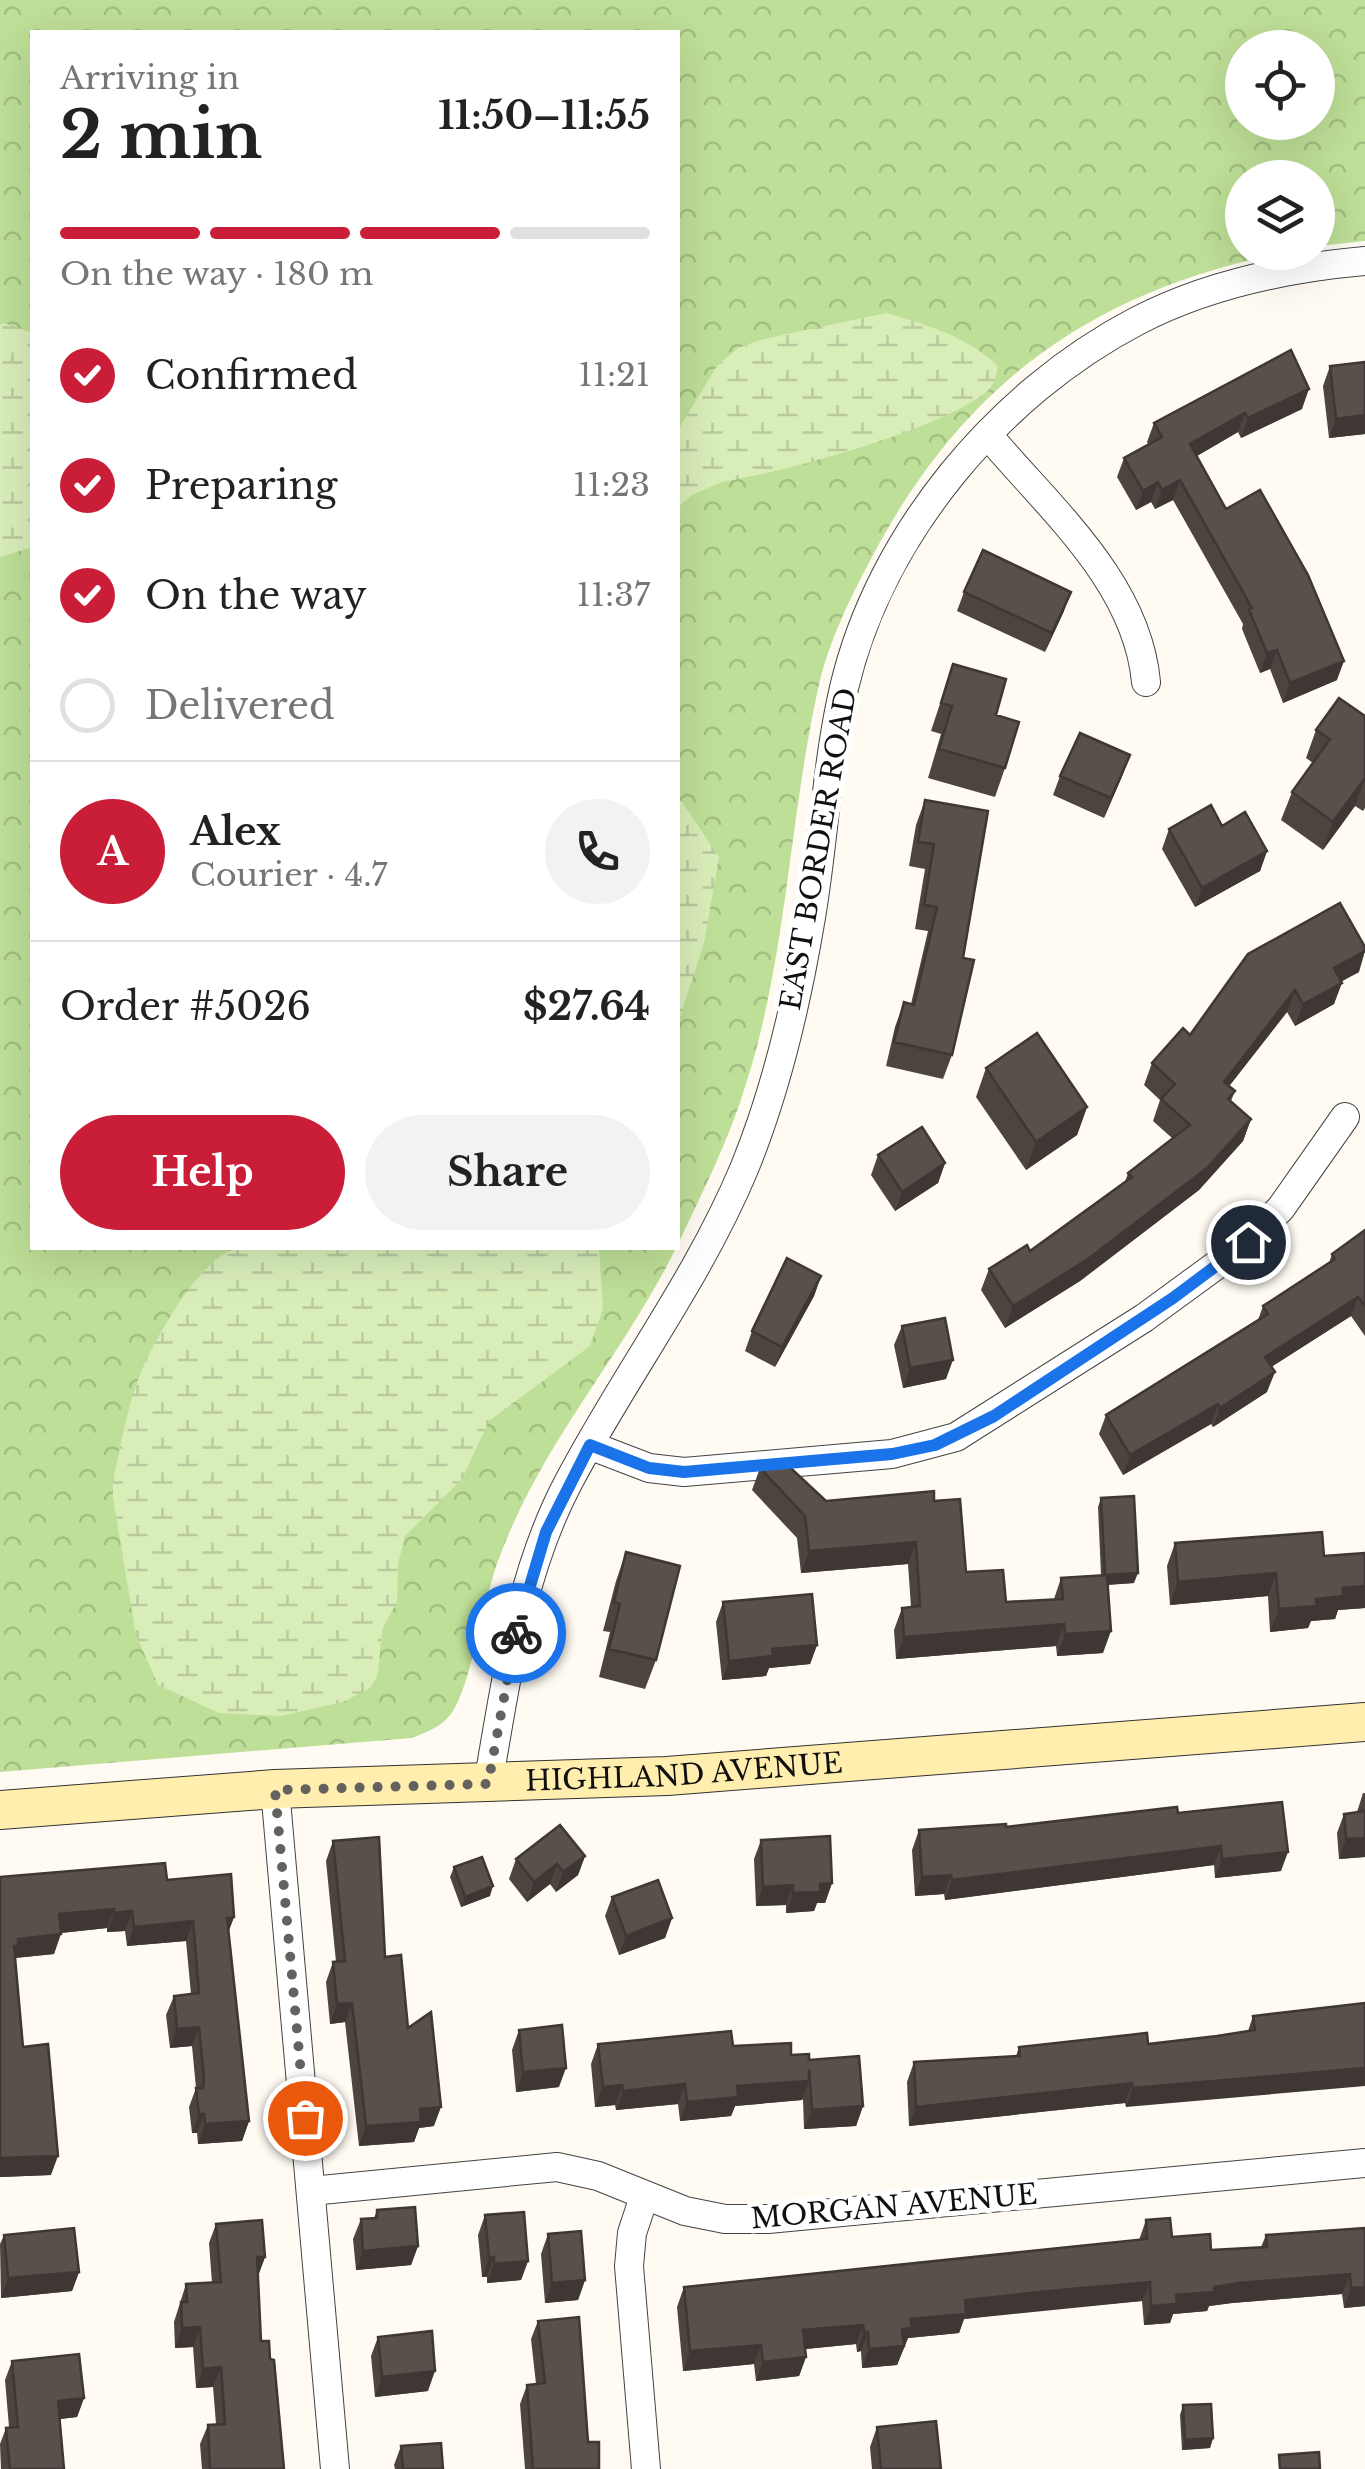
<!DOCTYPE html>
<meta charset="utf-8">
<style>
:root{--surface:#fff;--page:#f2f2f2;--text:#222;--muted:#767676;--line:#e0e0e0;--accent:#ca1d37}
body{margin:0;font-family:"Libre Baskerville",serif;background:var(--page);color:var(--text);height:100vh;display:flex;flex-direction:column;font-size:38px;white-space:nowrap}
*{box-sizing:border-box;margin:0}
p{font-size:32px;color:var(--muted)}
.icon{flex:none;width:55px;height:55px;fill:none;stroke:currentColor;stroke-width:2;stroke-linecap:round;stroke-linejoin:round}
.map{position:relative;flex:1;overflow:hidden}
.side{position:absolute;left:30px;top:30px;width:650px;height:1220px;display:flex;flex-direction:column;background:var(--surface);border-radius:0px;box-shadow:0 10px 40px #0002}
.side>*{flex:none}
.fabs{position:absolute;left:1225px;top:30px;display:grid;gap:20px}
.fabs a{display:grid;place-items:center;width:110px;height:110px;border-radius:50%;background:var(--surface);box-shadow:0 10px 40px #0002;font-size:50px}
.pin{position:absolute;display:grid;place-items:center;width:85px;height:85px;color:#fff;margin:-42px;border:5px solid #fff;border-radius:50%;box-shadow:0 2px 10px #0007}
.courier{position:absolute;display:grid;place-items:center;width:100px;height:100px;margin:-50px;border:8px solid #1a73e8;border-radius:50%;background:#fff;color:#222;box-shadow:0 2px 12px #0007}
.head em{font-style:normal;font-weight:700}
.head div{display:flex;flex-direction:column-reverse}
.head{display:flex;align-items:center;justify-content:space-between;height:170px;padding:0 30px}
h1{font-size:65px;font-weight:700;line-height:75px}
.bar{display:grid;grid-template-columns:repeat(4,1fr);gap:15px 10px;align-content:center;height:120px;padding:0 30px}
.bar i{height:12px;border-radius:8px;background:var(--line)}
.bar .selected{background:var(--accent)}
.bar p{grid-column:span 4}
.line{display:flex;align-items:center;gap:25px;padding:0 30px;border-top:2px solid var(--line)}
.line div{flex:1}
.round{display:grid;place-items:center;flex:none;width:105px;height:105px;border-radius:52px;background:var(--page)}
ol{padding:0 30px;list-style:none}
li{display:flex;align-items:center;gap:30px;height:110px}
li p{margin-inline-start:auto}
li .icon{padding:10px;border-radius:50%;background:var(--accent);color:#fff;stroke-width:4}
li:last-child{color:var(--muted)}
li i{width:55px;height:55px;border:5px solid var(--line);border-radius:50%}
.primary-button{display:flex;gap:20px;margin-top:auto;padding:20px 30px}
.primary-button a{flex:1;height:115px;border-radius:60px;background:var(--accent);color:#fff;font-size:40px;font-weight:700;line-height:115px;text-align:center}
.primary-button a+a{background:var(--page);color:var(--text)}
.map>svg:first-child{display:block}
.forest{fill:url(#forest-crowns);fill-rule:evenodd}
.wetland{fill:url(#wetland-marsh)}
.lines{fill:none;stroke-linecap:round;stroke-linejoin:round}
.street-casing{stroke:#434343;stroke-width:30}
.secondary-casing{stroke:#323232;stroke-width:40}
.street{stroke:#fff;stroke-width:28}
.secondary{stroke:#ffeeae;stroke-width:38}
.wall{fill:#4d4440}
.shaded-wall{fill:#3e3734}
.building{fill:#594f4b;stroke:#3e3734;stroke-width:2.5}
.done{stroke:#64625f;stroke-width:10;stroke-dasharray:0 18}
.route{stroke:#1a73e8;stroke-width:12}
.labels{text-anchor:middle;stroke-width:10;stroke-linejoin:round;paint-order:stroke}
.street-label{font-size:28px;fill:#101010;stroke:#fff}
</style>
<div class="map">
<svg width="1365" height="2469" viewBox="0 0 1365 2469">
<defs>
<pattern id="forest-crowns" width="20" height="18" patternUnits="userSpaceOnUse" patternTransform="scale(2.5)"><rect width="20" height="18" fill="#bedf97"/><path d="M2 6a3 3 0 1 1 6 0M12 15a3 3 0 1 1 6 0" fill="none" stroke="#a2be81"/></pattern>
<pattern id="wetland-marsh" width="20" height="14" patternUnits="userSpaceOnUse" patternTransform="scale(2.5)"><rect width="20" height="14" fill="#d9edb9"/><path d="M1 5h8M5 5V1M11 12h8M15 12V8" fill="none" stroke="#b9ca9e"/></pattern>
</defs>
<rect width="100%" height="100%" fill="#fffbf3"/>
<path class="forest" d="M0 0H1365V241L1318 246V178H1242V252L1281 253C1091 292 963 384 872 557 850 598 828 643 818 689 789 820 787 956 746 1084 729 1140 703 1191 678 1244V32H32V1248H676C621 1359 542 1441 498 1561 485 1596 470 1690 451 1714 441 1727 427 1732 412 1738L0 1772ZM1242 48H1318V122H1242Z"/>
<path class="wetland" d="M886 313C925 324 968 337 998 366 996 377 994 386 985 393 936 431 784 472 722 482L692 495 678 507V430L717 366 738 348 760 340Z
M4 323 32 333V547L0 557V325Z
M678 796 719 857 704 943 678 1023Z
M239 1248H599L603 1309 590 1346 489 1421 462 1479 405 1536 398 1564 397 1602 382 1630 378 1675 370 1688 343 1702 281 1716 219 1713 158 1685 136 1635 113 1498V1480C122 1441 129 1394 147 1359 162 1327 204 1254 239 1248Z"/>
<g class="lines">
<defs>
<path id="street" d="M988 435C1049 508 1137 582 1146 682
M589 1445 649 1468 684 1472 892 1454 956 1437 1144 1318 1248 1242 1281 1208 1345 1117
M488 1784C506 1682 519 1576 568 1483 624 1376 697 1281 744 1169 776 1091 796 1006 810 923 824 845 826 765 844 688 880 534 999 393 1137 321 1208 284 1286 268 1365 261
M275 1789 335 2469
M311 2191 557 2167 598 2176 685 2211 725 2219H768L1365 2163
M644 2197 632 2233 629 2266 646 2469"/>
<g id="secondary">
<path id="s1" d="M0 1810 275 1789 667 1776 1365 1722"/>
</g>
</defs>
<use href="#street" class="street-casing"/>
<use href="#secondary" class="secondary-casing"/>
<use href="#street" class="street"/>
<use href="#secondary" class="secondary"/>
</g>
<path class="wall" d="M1291 350 1302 409 1241 438 1238 432 1197 456 1226 509 1337 680 1283 703 1270 669 1260 673 1242 629 1243 624 1173 500 1155 509 1151 502 1136 510 1117 477 1124 458 1148 444 1147 442 1154 423Z
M1365 362V434L1329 438 1323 386 1330 366Z
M964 592 1064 611 1045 652 957 611Z
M953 664 996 715 1005 768 995 797 928 778 941 734 931 731Z
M1365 716V808L1363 811 1355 806 1323 850 1281 820 1292 792 1313 763 1306 758 1316 730Z
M1123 774 1104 818 1053 795 1060 776Z
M925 800 963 958 952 1055 943 1079 886 1066 895 1027 904 1002 911 1004 928 931 915 929 925 869 909 866 916 825Z
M1222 826 1267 851 1260 871 1195 907 1162 849 1169 829Z
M1248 954 1359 972 1341 981 1334 1004 1295 1026 1287 1012 1229 1086 1235 1091 1231 1101 1251 1119 1243 1141 1199 1190 1080 1281 1005 1328 981 1290 989 1269 1030 1251 1125 1182 1128 1173 1172 1138 1153 1121 1160 1100 1144 1085 1152 1063 1190 1035Z
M986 1068 1087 1107 1077 1135 1026 1170 976 1097Z
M878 1155 945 1163 938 1183 895 1211 871 1175Z
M1365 1230V1336L1351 1316 1271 1367 1267 1392 1213 1427 1211 1424 1123 1475 1099 1434 1106 1415 1258 1320 1263 1306 1329 1263 1332 1254Z
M821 1276 814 1296 775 1367 745 1351 752 1331Z
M902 1326 946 1379 903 1388 894 1345Z
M760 1468 826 1501H934L966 1572 1006 1602 1054 1599 1061 1578 1101 1575 1098 1507 1101 1498 1134 1583 1108 1585 1103 1653 1057 1656 1056 1646 896 1659 894 1630 902 1608 911 1607 908 1564 801 1573 797 1538 752 1490Z
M1175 1543 1324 1556 1365 1553V1608L1338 1610 1335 1619 1311 1621 1308 1628 1270 1632 1268 1596 1170 1605 1167 1566Z
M626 1552 656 1660 645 1689 599 1677 610 1632 603 1631 616 1581Z
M723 1602 817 1645 810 1664 769 1668 766 1676 722 1680 716 1622Z
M1363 1793H1365V1857L1339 1859 1337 1833 1344 1814 1357 1812Z
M1178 1813 1281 1871 1215 1878 1214 1865 945 1900 944 1894 915 1896 912 1850 919 1830 1006 1827Z
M761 1840 832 1883 825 1903H817L814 1911 786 1913V1905L756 1906 754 1859Z
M333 1841 385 1957 408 2028 434 2126 419 2128 414 2142 359 2146 345 2022 330 2024 326 1982 333 1962H336L326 1861Z
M585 1856 578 1875 556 1892 550 1884 527 1902 509 1879 516 1859Z
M454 1867 490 1896 461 1907 450 1877Z
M0 1877 167 1880 234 1917 228 1932 249 2121 242 2141 198 2144 197 2133H192L189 2107 196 2088 192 2046 170 2048 166 2015 174 1996 191 1994 186 1941 127 1946 125 1931 107 1932V1928L60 1933 54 1954 15 1958 23 2047 51 2175 0 2177Z
M612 1897 672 1918 665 1938 619 1955 605 1916Z
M1365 2003 1126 2107 1125 2103 909 2126 907 2082 914 2062 1016 2056 1019 2047 1148 2044 1217 2036 1248 2031 1253 2016Z
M519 2030 559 2087 516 2092 512 2050Z
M598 2044 733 2046 791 2055 809 2060 863 2106 856 2126 804 2129 803 2099 802 2100 735 2106 731 2116 680 2121 678 2104 616 2110 615 2105 595 2107 591 2064Z
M377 2210 418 2246 411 2265 356 2270 353 2239 361 2219 374 2218Z
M485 2215 528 2261 521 2280 487 2283V2277H482L478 2235Z
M1146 2220 1172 2237 1211 2250 1261 2247 1266 2235 1365 2228V2306L1344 2308 1342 2294 1232 2303 1209 2306 1207 2311 1173 2314 1170 2323 1144 2325 1142 2301 1052 2309 964 2319 959 2333 908 2338 897 2365 862 2368 861 2351 857 2352 856 2344 805 2349 806 2357 799 2376 756 2381 754 2364 683 2371 677 2307 684 2287 1139 2240Z
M216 2224 265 2257 258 2276 261 2341 270 2359 284 2469H202L200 2444 208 2425 216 2424 213 2387 196 2388 193 2347 175 2348 174 2322 186 2284 212 2283 209 2243Z
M548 2234 585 2280 578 2300 545 2303 541 2254Z
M4 2235 79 2272 72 2291 1 2298 0 2244Z
M538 2321 588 2442 599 2469H525L520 2404 527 2385 536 2384 531 2339Z
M378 2337 428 2391 375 2397 371 2356Z
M12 2361 84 2398 77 2417 60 2419 64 2469H1L0 2444 6 2428 9 2427 5 2380Z
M1183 2405 1213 2438 1210 2448 1182 2450 1180 2415Z
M877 2427 941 2469H872L870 2447Z
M401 2446 443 2469H395L394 2465Z"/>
<path class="shaded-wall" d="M1309 389 1302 409 1241 438 1248 418Z
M1245 413 1238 432 1183 464 1190 444Z
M1365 415V434L1329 438 1336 419Z
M1180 480 1173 500 1155 509 1162 490Z
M1158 482 1151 502 1136 510 1143 491Z
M1071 592 1064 611 1045 652 1052 633Z
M1277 650 1270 669 1260 673 1267 653Z
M1344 661 1337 680 1283 703 1290 683Z
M1130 755 1123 774 1104 818 1111 798Z
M1365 778 1355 806 1323 850 1333 822Z
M1267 851 1260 871 1195 907 1202 888Z
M1365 951 1359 972 1326 990 1334 968Z
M1342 983 1334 1004 1295 1026 1303 1004Z
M1295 990 1287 1012 1216 1103 1224 1082Z
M1087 1107 1077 1135 1026 1170 1036 1142Z
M1251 1119 1243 1141 1199 1190 1080 1281 1005 1328 1013 1306Z
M945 1163 938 1183 895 1211 902 1192Z
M821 1276 814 1296 775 1367 782 1347Z
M1358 1297 1351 1316 1257 1376 1265 1357Z
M953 1360 946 1379 903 1388 910 1368Z
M1275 1372 1267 1392 1213 1427 1220 1408Z
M1218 1404 1211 1424 1123 1475 1130 1455Z
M916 1542 908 1564 801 1573 809 1551Z
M1138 1573 1134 1583 1101 1585 1105 1575Z
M1276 1573 1268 1596 1170 1605 1178 1582Z
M1365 1586V1608L1338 1610 1335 1619 1311 1621 1308 1628 1270 1632 1279 1609 1316 1599 1343 1588Z
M1064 1624 1056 1646 896 1659 904 1637Z
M1111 1631 1103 1653 1057 1656 1065 1634Z
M817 1645 810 1664 769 1668 766 1676 722 1680 729 1661 772 1649Z
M1365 1838V1857L1339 1859 1346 1839Z
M1221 1846 1214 1865 945 1900 952 1880Z
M1288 1852 1281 1871 1215 1878 1222 1859Z
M585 1856 578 1875 556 1892 563 1872Z
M557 1864 550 1884 527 1902 534 1882Z
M951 1875 944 1894 915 1896 922 1877Z
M832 1883 825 1903H817L814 1911 786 1913 793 1893 820 1884Z
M793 1885 786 1905 756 1906 763 1887Z
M493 1886 490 1896 461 1907 465 1897Z
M114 1909 107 1928 52 1934 59 1914Z
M132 1911 125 1931 107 1932 114 1913Z
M234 1917 227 1936V1918Z
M672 1918 665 1938 619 1955 626 1936Z
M193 1921 186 1941 127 1946 134 1927Z
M61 1934 54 1954 14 1958 7 1966 18 1939Z
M352 2003 345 2022 330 2024 337 2004Z
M199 2027 192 2046 170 2048 177 2029Z
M566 2068 559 2087 516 2092 523 2072Z
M1365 2068V2086L1126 2107 1133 2088Z
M809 2081 802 2100 735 2106 731 2116 680 2121 687 2102 737 2086Z
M1132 2083 1125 2103 909 2126 916 2107Z
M685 2084 678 2104 616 2110 623 2091Z
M622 2085 615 2105 595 2107 603 2087Z
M863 2106 856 2126 804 2129 812 2110Z
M441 2107 434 2126 419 2128 414 2142 359 2146 366 2126 420 2109Z
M199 2114H204L197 2133H192Z
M249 2121 242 2141 198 2144 205 2124Z
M58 2156 51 2175 0 2177V2158Z
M418 2246 411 2265 356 2270 363 2251Z
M257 2257H265L258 2276Z
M494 2257 487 2277H482L489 2258Z
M528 2261 521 2280 487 2283 494 2264Z
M79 2272 72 2291 1 2298 8 2278Z
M1350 2274 1342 2294 1232 2303 1209 2306 1207 2311 1173 2314 1170 2323 1144 2325 1151 2306 1176 2295 1239 2283Z
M585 2280 578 2300 545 2303 552 2283Z
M1150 2282 1142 2301 964 2319 959 2333 908 2338 897 2365 862 2368 869 2349 902 2329 911 2319 965 2300Z
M1365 2287V2306L1344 2308 1351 2288Z
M863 2325 856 2344 796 2350 803 2330Z
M200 2327 193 2347 175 2348 182 2328Z
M864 2332H868L861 2351 857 2352Z
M761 2345 754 2364 683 2371 690 2351Z
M806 2357 799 2376 756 2381 763 2362Z
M221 2367 213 2387 196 2388 203 2369Z
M435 2371 428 2391 375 2397 382 2377Z
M84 2398 77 2417 51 2420 58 2401Z
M1213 2438 1210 2448 1182 2450 1185 2440Z"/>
<path class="building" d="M1291 350 1309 389 1248 418 1245 413 1190 444 1226 509 1260 490 1308 575 1344 661 1290 683 1277 650 1267 653 1249 610 1252 608 1180 480 1162 490 1158 482 1143 491 1124 458 1162 437 1154 423Z
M1365 362V415L1336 419 1330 366Z
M983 550 1071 592 1052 633 964 592Z
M953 664 1006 679 996 715 1019 722 1005 768 939 749 952 706 941 703Z
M1339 698 1365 716V778L1333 822 1292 792 1330 739 1316 730Z
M1080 733 1130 755 1111 798 1060 776Z
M925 800 988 811 963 958 974 960 952 1055 894 1042 904 1002 914 1005 937 907 924 905 934 844 918 842Z
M1211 805 1222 826 1245 812 1267 851 1202 888 1169 829Z
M1340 903 1365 947V951L1334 968 1342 983 1303 1004 1295 990 1224 1082 1235 1091 1228 1099 1251 1119 1207 1168 1088 1259 1013 1306 989 1269 1027 1245 1030 1251 1132 1177 1128 1173 1190 1125 1161 1099 1175 1084 1152 1063 1183 1028 1190 1035 1248 954Z
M1037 1033 1087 1107 1036 1142 986 1068Z
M922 1127 945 1163 902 1192 878 1155Z
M1365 1230V1306L1358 1297 1265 1357 1275 1372 1220 1408 1218 1404 1130 1455 1106 1415 1268 1314 1263 1306 1335 1259 1332 1254Z
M787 1258 821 1276 782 1347 752 1331Z
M945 1318 953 1360 910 1368 902 1326Z
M782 1460 826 1501 934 1491V1501L960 1499 966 1572 1003 1570 1006 1602 1063 1599 1061 1578 1107 1575 1111 1631 1065 1634 1064 1624 904 1637 902 1608 920 1606 916 1542 809 1551 805 1516 760 1468 767 1461Z
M1134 1496 1138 1573 1105 1575 1101 1498Z
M1322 1532 1324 1556 1365 1553V1586L1343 1588V1596L1316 1599 1317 1606 1279 1609 1276 1573 1178 1582 1175 1543Z
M626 1552 680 1566 656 1660 609 1649 620 1604 614 1602Z
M812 1594 817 1645 772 1649 773 1656 729 1661 723 1602Z
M1282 1802 1288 1852 1222 1859 1221 1846 952 1880 951 1875 922 1877 919 1830 1006 1824V1827L1177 1807 1178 1813Z
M1365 1811V1838L1346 1839 1344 1814Z
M560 1825 585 1856 563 1872 557 1864 534 1882 516 1859Z
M830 1836 832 1883 820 1884 821 1892 793 1893V1885L763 1887 761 1840Z
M379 1837 385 1957 401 1955 408 2028 431 2012 441 2107 420 2109 421 2122 366 2126 352 2003 337 2004 333 1962 345 1961 333 1841Z
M482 1857 493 1886 465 1897 454 1867Z
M165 1863 167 1880 231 1874 234 1917 227 1918 249 2121 205 2124 204 2114H199L196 2088H203L204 2079 199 2027 177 2029 174 1996 199 1993 193 1921 134 1927 132 1911 114 1913V1909L59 1914 61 1934 18 1939V1946H14L23 2047 48 2044 58 2156 0 2158V1877Z
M658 1880 672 1918 626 1936 612 1897Z
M1365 2003V2068L1133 2088 1132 2083 916 2107 914 2062 1020 2056 1019 2047 1147 2033 1148 2044 1217 2036 1255 2030 1253 2016Z
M562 2025 566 2068 523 2072 519 2030Z
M731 2031 733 2046 791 2043V2055L809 2054V2060L859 2056 863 2106 812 2110 809 2069V2081L737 2086 738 2097 687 2102 685 2084 623 2091 622 2085 603 2087 598 2044Z
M415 2207 418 2246 363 2251 361 2219 377 2218V2210Z
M524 2212 528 2261 494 2264V2257L489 2258 485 2215Z
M1170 2218 1172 2237 1210 2234 1211 2250 1267 2247 1266 2235 1365 2228V2287L1351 2288 1350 2274 1239 2283 1214 2287V2292L1176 2295 1177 2304 1151 2306 1150 2282 1060 2290 965 2300 966 2314 911 2319V2328L902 2329 904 2346 869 2349 868 2332H864L863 2325 803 2330 806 2357 763 2362 761 2345 690 2351 684 2287 1147 2239 1146 2220Z
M262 2220 265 2257H257L261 2341H269L270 2359 274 2360 284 2469H210L208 2425 225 2424 221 2367 203 2369 200 2327 182 2328 181 2302H187L186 2284 221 2282 216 2224Z
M74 2228 79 2272 8 2278 4 2235Z
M581 2231 585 2280 552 2283 548 2234Z
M579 2317 588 2442H599V2469H533L527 2385 545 2383 538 2321Z
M432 2331 435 2371 382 2377 378 2337Z
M79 2354 84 2398 58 2401 64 2469H10L6 2428 18 2427 12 2361Z
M1211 2404 1213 2438 1185 2440 1183 2405Z
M936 2421 941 2469H881L877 2427Z
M441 2443 443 2469H403L401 2446Z
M1319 2452 1320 2469H1280L1279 2455Z"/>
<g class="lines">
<path class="done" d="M305 2118 275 1790 488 1784 516 1633"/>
<path class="route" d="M516 1633 546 1532 590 1445 649 1468 684 1472 892 1454 935 1445 994 1416 1173 1298 1248 1242"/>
</g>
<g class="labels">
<g class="street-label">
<text transform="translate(818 849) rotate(-80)" y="10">EAST BORDER ROAD</text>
<text dy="10" stroke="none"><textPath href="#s1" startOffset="685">HIGHLAND AVENUE</textPath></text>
<text transform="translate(894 2206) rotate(-5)" y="10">MORGAN AVENUE</text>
</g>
</g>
</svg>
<div class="fabs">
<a><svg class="icon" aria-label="locate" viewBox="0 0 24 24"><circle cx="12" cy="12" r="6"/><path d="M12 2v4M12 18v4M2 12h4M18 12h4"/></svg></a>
<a><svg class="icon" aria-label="layers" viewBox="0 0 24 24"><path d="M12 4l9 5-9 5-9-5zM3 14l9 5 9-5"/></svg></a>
</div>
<div class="pin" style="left:305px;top:2118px;background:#ea580c"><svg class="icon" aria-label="bag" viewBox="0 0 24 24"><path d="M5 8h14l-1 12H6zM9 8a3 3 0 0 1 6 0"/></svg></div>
<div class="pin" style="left:1248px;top:1242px;background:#1f2937"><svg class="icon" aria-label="home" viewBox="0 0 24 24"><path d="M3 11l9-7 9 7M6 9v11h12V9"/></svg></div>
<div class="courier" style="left:516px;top:1633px"><svg class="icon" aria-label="bike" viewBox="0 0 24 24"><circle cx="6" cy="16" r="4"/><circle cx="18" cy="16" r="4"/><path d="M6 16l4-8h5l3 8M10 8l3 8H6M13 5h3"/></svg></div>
<section class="side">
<div class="head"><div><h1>2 min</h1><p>Arriving in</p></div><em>11:50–11:55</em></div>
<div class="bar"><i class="selected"></i><i class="selected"></i><i class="selected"></i><i></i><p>On the way · 180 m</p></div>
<ol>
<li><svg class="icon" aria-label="check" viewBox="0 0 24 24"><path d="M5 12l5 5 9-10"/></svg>Confirmed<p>11:21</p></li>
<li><svg class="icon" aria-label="check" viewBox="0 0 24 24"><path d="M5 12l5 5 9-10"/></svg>Preparing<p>11:23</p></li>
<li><svg class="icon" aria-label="check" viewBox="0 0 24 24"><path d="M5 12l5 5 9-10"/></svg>On the way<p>11:37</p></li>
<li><i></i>Delivered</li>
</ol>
<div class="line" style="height:180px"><b class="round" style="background:var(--accent);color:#fff">A</b><div><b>Alex</b><p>Courier · 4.7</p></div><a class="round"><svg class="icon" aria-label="phone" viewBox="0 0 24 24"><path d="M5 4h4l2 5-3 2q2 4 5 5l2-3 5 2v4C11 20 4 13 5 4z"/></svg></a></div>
<div class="line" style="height:130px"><div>Order #5026</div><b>$27.64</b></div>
<div class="primary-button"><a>Help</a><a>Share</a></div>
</section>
</div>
